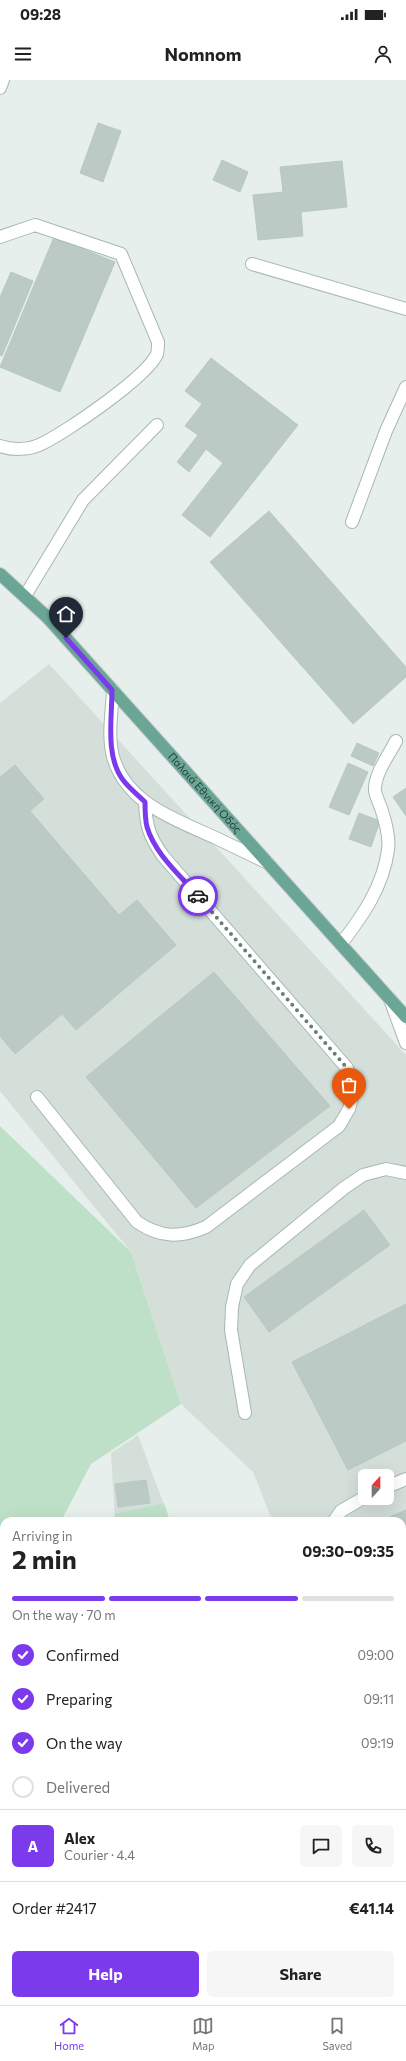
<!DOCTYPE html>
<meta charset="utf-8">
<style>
:root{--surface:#fff;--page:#f6f6f6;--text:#222;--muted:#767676;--line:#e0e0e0;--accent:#7c3aed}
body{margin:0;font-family:Commissioner,sans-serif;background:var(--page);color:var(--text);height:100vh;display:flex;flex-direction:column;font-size:15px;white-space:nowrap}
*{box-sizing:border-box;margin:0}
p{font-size:13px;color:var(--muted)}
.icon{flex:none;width:22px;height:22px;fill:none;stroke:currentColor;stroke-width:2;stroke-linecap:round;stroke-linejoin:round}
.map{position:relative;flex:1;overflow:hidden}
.side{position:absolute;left:0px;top:1437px;width:406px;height:488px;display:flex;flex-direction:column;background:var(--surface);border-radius:12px 12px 0 0;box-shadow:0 4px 16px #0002}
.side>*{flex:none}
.needle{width:26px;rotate:21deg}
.controls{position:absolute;left:358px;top:1389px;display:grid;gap:8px}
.controls a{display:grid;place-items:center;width:36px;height:36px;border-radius:6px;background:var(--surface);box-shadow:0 4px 16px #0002;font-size:20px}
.pin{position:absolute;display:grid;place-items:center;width:34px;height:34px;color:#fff;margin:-41px -17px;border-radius:50% 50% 50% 0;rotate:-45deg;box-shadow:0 0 4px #0007}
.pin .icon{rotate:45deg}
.courier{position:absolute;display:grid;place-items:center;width:40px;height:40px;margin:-20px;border:3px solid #7c3aed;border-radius:50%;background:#fff;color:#222;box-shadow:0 1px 5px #0007}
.head em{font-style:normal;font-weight:700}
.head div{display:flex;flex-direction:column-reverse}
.head{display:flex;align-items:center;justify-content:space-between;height:68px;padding:0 12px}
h1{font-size:26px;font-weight:700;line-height:30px}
.bar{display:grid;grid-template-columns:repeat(4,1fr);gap:6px 4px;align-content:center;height:48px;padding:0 12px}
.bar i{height:5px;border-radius:3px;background:var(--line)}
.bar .active{background:var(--accent)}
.bar p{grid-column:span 4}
.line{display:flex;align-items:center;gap:10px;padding:0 12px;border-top:1px solid var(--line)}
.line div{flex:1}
.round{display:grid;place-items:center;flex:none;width:42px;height:42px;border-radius:6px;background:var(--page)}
ol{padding:0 12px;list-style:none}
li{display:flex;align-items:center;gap:12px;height:44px}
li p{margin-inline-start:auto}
li .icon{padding:4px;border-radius:50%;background:var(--accent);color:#fff;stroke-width:4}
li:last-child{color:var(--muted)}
li i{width:22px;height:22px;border:2px solid var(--line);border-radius:50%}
.cta{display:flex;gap:8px;margin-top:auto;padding:8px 12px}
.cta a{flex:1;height:46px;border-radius:6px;background:var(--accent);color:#fff;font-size:16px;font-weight:700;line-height:46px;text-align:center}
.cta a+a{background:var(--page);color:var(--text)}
.status{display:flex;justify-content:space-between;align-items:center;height:28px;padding:0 20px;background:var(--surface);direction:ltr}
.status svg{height:11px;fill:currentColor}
header{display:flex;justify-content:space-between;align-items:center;height:52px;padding:0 12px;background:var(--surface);font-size:18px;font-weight:700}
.menu{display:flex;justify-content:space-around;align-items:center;height:56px;border-top:1px solid var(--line);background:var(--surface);font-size:11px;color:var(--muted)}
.menu a{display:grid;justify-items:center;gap:2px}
.menu .active{color:var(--accent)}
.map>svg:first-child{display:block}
.built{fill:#d4dfda;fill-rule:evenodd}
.green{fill:#bfe0c8}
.building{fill:#bbcac4;stroke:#b8c9c2}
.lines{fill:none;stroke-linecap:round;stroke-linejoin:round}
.minor-casing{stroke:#a8b8b2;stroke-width:14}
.major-casing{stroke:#c2cac8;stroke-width:14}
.minor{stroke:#fff;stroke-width:12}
.major{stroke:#6aa596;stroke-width:12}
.done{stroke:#687f78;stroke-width:4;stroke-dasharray:0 7.2}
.route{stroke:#7c3aed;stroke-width:5}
.labels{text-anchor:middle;stroke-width:3.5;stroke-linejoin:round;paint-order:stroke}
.street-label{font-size:11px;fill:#24423a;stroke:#f7fbf9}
</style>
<div class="status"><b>09:28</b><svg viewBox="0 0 49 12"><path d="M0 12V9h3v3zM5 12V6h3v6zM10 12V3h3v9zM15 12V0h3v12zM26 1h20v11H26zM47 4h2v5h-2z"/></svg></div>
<header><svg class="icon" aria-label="menu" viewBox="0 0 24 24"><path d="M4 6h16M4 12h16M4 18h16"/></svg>Nomnom<svg class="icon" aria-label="person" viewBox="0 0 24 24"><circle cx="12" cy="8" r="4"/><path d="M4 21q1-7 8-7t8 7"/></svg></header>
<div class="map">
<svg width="406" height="1925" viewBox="0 0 406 1925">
<rect width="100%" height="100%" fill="#e6efeb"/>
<path class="built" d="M49 584 406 975V1925H0V1887L4 1882V1921H402V1441H271L272 1440 253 1392 181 1324 131 1172 0 1011V623ZM365 1396H387V1418H365Z
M138 1355 170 1441H115L111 1373Z"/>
<path class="green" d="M0 1046 131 1172 181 1324 91 1384 61 1441H4V1472L0 1470Z
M164 1423 170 1441H116L115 1434Z"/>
<path class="building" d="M98 43 121 51 103 102 80 93Z
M222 80 248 92 240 112 213 100Z
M342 81 347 127 301 132 303 156 258 160 253 115 283 112 280 87Z
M54 157 115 182 60 312 0 287Z
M11 192 33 201 2 276 0 275V217Z
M211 278 298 345 210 457 182 435 223 383 206 369 189 392 177 382 198 355 185 346 202 324 185 311Z
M269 431 406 587V597L353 644 210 482Z
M357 663 379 673 373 686 351 676Z
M348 683 368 692 349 735 329 727Z
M15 685 44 719 30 731 119 835 137 820 176 865 76 950 62 934 15 974 0 956V697Z
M406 708V736L393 717Z
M359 733 380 741 371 767 349 759Z
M214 892 330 1026 196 1128 86 997Z
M364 1130 390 1165 269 1252 244 1217Z
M406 1224V1361L348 1390 292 1282Z
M146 1400 150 1423 118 1427 115 1404Z
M406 1430V1486L402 1476V1441H389L387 1438Z
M67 1921H126L127 1925H69Z"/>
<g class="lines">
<defs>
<path id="minor" d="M0 8 3 0
M0 157 35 145 121 174 158 262C158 266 158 271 157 274 148 296 63 355 39 365 28 370 11 370 0 366
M252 184 406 229
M352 442 386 351 406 307
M25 516 83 420 157 345
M113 610C112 632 107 659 114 680 129 725 177 740 216 758 233 766 251 775 268 783
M341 864C363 835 383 807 388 770 390 758 385 740 381 728 379 723 376 716 375 711 374 694 389 675 396 661
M390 919 406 963
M37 1017 137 1142C161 1158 180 1158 206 1147L339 1046 349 1029 354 1010 347 988 163 776C149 756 146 746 145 722
M245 1333 231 1250 232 1227 237 1204 250 1185 344 1108 363 1095 386 1089 406 1093
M387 1407 406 1399
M334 1441 341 1431 365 1417
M402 1612 406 1620
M0 1912 4 1910"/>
<g id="major">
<path id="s1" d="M0 494 47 537 406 937"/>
</g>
</defs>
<use href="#minor" class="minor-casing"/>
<use href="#major" class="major-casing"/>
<use href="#minor" class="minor"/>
<use href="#major" class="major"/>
</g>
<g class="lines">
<path class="done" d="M198 816 347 988 354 1010 349 1029"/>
<path class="route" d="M66 558 112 610C112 638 105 676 123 700 129 708 138 715 145 722 145 730 145 739 147 747 155 774 180 795 198 816"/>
</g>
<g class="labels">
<g class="street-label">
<text dy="4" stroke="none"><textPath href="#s1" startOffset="300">Παλαιά Εθνική Οδός</textPath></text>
</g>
</g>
</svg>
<div class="controls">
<a><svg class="needle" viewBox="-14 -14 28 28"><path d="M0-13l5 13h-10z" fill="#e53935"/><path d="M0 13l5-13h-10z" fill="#767676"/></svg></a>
</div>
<div class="pin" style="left:349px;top:1029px;background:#ea580c"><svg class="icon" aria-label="bag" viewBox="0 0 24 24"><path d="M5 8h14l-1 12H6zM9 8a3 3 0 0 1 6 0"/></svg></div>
<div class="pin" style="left:66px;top:558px;background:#1f2937"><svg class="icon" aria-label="home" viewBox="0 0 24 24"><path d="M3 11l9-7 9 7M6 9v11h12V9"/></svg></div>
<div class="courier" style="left:198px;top:816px"><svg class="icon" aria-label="car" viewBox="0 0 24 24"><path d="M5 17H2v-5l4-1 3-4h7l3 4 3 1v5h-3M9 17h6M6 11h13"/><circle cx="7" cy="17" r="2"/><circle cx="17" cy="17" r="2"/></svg></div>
<section class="side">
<div class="head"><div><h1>2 min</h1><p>Arriving in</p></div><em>09:30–09:35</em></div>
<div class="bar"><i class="active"></i><i class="active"></i><i class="active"></i><i></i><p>On the way · 70 m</p></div>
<ol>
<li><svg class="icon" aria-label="check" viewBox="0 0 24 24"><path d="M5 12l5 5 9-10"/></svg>Confirmed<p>09:00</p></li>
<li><svg class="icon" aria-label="check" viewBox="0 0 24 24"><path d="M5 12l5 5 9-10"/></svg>Preparing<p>09:11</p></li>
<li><svg class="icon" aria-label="check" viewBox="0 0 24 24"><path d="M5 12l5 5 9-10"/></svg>On the way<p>09:19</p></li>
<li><i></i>Delivered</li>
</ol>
<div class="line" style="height:72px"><b class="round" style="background:var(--accent);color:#fff">A</b><div><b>Alex</b><p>Courier · 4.4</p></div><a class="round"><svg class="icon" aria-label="chat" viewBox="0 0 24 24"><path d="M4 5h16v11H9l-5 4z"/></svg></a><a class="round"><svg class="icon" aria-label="phone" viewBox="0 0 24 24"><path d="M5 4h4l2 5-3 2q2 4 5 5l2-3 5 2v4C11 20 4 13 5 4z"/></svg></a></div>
<div class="line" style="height:52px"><div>Order #2417</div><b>€41.14</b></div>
<div class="cta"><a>Help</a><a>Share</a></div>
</section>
</div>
<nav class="menu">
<a class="active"><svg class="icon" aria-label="home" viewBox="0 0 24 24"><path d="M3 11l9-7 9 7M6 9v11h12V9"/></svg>Home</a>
<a><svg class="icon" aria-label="map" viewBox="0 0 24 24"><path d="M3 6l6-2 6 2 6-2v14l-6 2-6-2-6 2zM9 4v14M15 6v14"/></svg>Map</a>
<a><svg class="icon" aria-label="saved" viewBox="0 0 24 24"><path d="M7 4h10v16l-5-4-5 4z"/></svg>Saved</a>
</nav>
